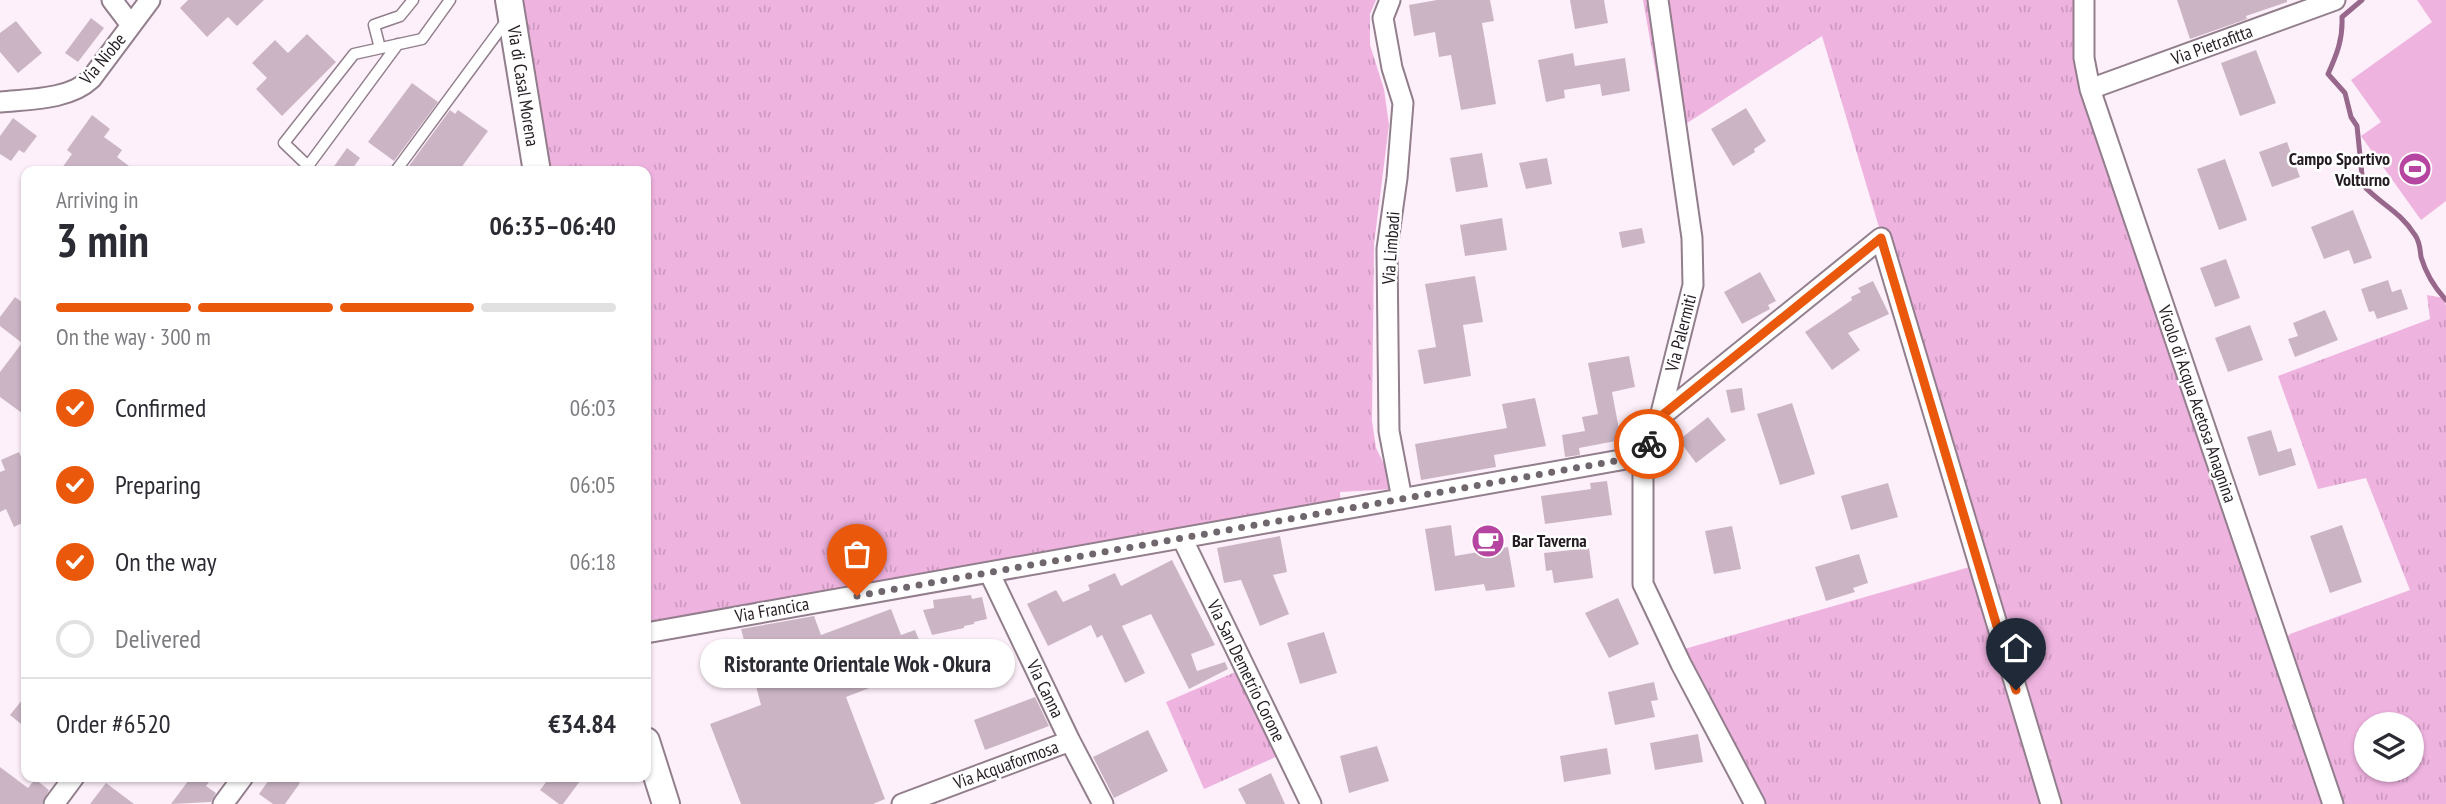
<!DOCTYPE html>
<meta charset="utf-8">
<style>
:root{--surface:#fff;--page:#f7f7f7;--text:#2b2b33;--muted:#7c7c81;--line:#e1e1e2;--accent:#ea580c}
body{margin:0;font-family:"PT Sans Narrow",sans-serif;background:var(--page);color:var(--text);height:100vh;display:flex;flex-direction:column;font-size:26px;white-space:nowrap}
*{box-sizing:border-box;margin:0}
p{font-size:23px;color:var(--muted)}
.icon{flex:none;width:38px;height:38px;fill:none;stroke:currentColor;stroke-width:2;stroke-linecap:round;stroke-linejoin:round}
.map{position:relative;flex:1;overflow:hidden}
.drawer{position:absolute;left:21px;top:166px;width:630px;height:616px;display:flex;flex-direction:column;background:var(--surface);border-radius:14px;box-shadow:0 2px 5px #0004}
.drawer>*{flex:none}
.fabs{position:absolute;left:2354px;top:712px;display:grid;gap:14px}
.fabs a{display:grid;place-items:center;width:70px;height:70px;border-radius:50%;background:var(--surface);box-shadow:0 2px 5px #0004;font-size:35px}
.pin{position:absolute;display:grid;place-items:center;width:60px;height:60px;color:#fff;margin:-72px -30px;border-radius:50% 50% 50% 0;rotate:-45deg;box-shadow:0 0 7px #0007}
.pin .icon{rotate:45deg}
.courier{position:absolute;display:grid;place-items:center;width:70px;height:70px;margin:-35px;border:5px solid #ea580c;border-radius:50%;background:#fff;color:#222;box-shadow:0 2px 9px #0007}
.bubble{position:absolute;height:49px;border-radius:24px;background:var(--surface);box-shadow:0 2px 5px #0004;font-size:23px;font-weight:800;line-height:49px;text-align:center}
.headline em{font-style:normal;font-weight:800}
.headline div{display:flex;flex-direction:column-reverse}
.headline{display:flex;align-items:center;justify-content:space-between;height:119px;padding:0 35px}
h1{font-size:46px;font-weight:800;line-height:52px}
.bar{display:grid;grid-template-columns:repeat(4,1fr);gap:10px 7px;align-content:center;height:84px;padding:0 35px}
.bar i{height:9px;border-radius:5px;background:var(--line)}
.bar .current{background:var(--accent)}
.bar p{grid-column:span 4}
.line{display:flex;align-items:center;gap:18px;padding:0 35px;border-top:2px solid var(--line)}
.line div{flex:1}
ol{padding:0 35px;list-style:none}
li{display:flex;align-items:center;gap:21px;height:77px}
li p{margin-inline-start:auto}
li .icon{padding:7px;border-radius:50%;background:var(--accent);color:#fff;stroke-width:4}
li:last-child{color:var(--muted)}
li i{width:38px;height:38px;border:4px solid var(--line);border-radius:50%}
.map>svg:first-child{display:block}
.grass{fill:url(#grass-tufts);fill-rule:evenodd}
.pitch{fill:#efb3e0}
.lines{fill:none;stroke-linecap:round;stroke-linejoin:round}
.stream{stroke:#98688c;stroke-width:5}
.building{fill:#cbb5c5}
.service-casing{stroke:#927e8c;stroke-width:13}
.minor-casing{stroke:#927e8c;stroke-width:23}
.secondary-casing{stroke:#927e8c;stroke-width:30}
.service{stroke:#fff;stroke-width:10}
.minor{stroke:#fff;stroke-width:19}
.secondary{stroke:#fff;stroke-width:26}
.done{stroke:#70666e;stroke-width:7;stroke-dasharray:0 12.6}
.route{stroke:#ea580c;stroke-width:9}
.labels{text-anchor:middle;stroke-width:5;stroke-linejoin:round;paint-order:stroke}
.street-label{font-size:18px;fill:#241c22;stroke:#fff}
.poi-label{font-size:18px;font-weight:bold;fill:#241c22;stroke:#fff;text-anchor:end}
</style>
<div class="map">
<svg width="2446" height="804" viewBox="0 0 2446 804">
<defs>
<pattern id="grass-tufts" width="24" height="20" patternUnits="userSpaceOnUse" patternTransform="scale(1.75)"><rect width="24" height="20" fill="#efb3e0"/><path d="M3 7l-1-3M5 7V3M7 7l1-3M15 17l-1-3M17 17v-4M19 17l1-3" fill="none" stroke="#cd99c0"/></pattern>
</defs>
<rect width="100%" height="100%" fill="#fef0fa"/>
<path class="grass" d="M499 0H1376L1370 14V45L1384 89 1389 125 1374 244 1372 421 1376 448 1391 478 1393 489 1340 492 1341 510 646 634V172L523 171Z
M1643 0H2084V58L2279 644 2290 634 2410 590 2366 478 2318 489 2278 376 2430 319 2427 295 2444 298 2446 306V804H2051L1822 36 1667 136ZM2366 724H2412V770H2366Z
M1973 566 2043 804H1745L1667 654Z
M1240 670 1278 756 1204 789 1166 702Z"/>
<path class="pitch" d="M2417 0H2446V201L2421 220 2361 136 2381 122 2351 80 2432 22Z"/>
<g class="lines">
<path class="stream" d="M2362 0 2342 17C2343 39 2337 54 2328 74L2345 93 2351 117 2357 126 2363 185C2380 204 2400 211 2415 235 2420 242 2420 249 2421 257 2426 274 2434 287 2446 300"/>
</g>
<path class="building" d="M188 0H264L237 26 228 17 207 37 180 8Z
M1437 0H1490L1494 21 1482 23 1496 104 1461 110 1451 55 1439 57 1435 32 1414 36 1409 5Z
M1570 0H1604L1608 23 1575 29Z
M2177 0H2287V2L2246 16 2247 19 2190 39Z
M91 18 104 28 78 62 65 53Z
M16 21 42 53 18 73 0 52V33Z
M307 34 336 62 282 116 256 89 267 78 252 63 275 40 288 53Z
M2256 50 2276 103 2240 116 2221 63Z
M1573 53 1575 66 1625 58 1630 91 1602 96 1600 84 1564 90 1565 98 1546 102 1538 60Z
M412 83 438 102 394 161 368 142Z
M1746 108 1766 141 1754 149 1755 152 1733 166 1711 129Z
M450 110 455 114 458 110 488 131 458 172H409L406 170Z
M92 115 110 129 104 137 122 150 117 157 137 172H59L72 154 67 150Z
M13 118 37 136 24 153 19 150 11 161 0 154V136Z
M2287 142 2300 177 2272 187 2259 152Z
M347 148 360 158 350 172H330Z
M1482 153 1488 187 1456 192 1450 158Z
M1547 158 1552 184 1526 189 1519 163Z
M2225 159 2247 220 2219 230 2197 169Z
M2353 210 2372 258 2354 264 2349 250 2324 259 2311 227Z
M1502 218 1507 250 1465 256 1460 225Z
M1642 228 1645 243 1622 248 1619 232Z
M2226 259 2240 298 2215 307 2200 268Z
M1760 272 1776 301 1768 305 1770 309 1742 324 1724 292Z
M1475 276 1483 322 1463 325 1471 376 1424 384 1418 350 1436 347 1425 284Z
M2388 280 2392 292 2401 289 2408 309 2377 319 2374 311 2369 312 2361 289Z
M1873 281 1889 314 1848 333 1860 350 1832 370 1805 332 1852 300 1851 297 1861 292 1858 288Z
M15 297 26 305V416L0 397V372L22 343 0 326V317Z
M2325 310 2338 340 2295 357 2288 339 2298 336 2293 323Z
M2250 325 2263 360 2228 372 2215 338Z
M1629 356 1635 387 1612 392 1621 440 1579 448 1580 455 1565 457 1562 435 1585 431 1582 417 1598 414 1588 363Z
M1742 388 1745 410 1731 413 1726 390Z
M1535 398 1546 446 1494 455 1496 467 1421 480 1415 444 1507 428 1502 404Z
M1792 403 1815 474 1780 485 1757 414Z
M1708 417 1726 440 1696 463 1679 440Z
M2271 430 2278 452 2291 448 2296 465 2259 476 2247 437Z
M19 452 26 469V521L14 527 6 509 0 512V472L5 470 1 460Z
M1607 481 1612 515 1545 524 1541 496 1591 489 1590 483Z
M1888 483 1898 517 1851 530 1841 496Z
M1451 525 1455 556 1508 547 1515 587 1486 591 1484 584 1435 591 1425 529Z
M2342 525 2362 582 2330 593 2310 536Z
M1732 526 1741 569 1714 574 1705 531Z
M1280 536 1287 572 1273 575 1289 614 1260 626 1241 580 1224 583 1217 548Z
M1589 548 1593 578 1554 583 1552 570 1546 571 1544 553Z
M1859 554 1868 583 1853 588 1855 592 1826 601 1815 567Z
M1172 560 1215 645 1191 654 1197 671 1225 662 1228 669 1189 689 1151 614 1122 626 1145 673 1125 683 1102 635 1097 638 1091 625 1048 646 1027 604 1056 590 1063 602 1090 590 1088 585 1115 573 1121 586Z
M971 595 972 599 982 597 987 619 974 622V624L964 626V628L932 635 923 610 934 608 933 600Z
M1618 598 1639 644 1609 658 1585 613Z
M891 609 901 635 915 630 929 665 846 697 885 799 873 804H741L710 724 761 705 741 629 814 616 821 635Z
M1324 632 1337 673 1300 684 1287 643Z
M1654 682 1658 700 1651 701 1655 717 1615 725 1608 692Z
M26 695V728L10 715Z
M1035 697 1049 726 985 750 974 720Z
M1148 730 1168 771 1114 798 1093 757Z
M1698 734 1703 762 1655 770 1650 743Z
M1377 746 1389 781 1349 793 1340 756Z
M1607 748 1611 774 1564 782 1560 756Z
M0 767 28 788 35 779 49 790 42 804H0Z
M1271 773 1285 804H1246L1238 789Z
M191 777H202L209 782 206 786 216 793 211 802 171 804Z
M271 777H292L300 783 285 804H273L259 794Z
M550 777H583L563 804H559L540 790Z
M106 783 134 804H90Z"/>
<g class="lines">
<defs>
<path id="service" d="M398 44 308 166 284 143 354 54 422 39 450 0
M380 48 374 25 400 16 413 0
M395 172 507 20"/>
<path id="minor" d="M112 0 131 25
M1390 0 1383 18 1392 68 1403 103 1397 178 1387 249 1389 431 1402 499
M1658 0 1692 238 1693 285 1660 417 1643 456V584L1681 664 1755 804
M2084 0V58L2090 89 2333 804
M2090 89 2335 0
M0 102C29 99 69 100 91 79L150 0
M1660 417 1881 238 2051 804
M1182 538 1311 804
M989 572 1070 741 1103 804
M646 633 1643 456
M54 804 74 777
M223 804 243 777
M902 804 1070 741"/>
<path id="secondary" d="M509 0 537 172
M646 741 666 804"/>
</defs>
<use href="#service" class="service-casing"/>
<use href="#minor" class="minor-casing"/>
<use href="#secondary" class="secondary-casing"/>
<use href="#service" class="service"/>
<use href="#minor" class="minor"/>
<use href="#secondary" class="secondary"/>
</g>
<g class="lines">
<path class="done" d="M857 596 1643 456 1649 444"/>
<path class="route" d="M1649 444 1660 417 1881 238 2016 690"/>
</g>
<defs>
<symbol id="stadium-disc" viewBox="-11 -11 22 22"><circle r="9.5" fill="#b545a1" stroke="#fff"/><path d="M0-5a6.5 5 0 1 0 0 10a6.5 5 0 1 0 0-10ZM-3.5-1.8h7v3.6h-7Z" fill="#fff"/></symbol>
<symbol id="cafe-disc" viewBox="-11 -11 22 22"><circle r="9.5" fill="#b545a1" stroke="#fff"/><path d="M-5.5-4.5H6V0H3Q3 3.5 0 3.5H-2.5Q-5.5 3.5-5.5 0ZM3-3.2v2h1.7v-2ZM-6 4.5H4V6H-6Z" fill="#fff"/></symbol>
</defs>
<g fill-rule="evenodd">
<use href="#stadium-disc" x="2396" y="150" width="38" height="38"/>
<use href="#cafe-disc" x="1469" y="522" width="38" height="38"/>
</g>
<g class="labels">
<g class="street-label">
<text transform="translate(2212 45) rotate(-20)" y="6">Via Pietrafitta</text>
<text transform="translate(103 59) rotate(-50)" y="6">Via Niobe</text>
<text transform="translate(523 86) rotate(81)" y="6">Via di Casal Morena</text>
<text transform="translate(1391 248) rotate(-86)" y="6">Via Limbadi</text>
<text transform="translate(1681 333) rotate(-76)" y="6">Via Palermiti</text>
<text transform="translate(2197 404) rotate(71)" y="6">Vicolo di Acqua Acetosa Anagnina</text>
<text transform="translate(772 610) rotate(-10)" y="6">Via Francica</text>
<text transform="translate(1246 671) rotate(64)" y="6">Via San Demetrio Corone</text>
<text transform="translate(1045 689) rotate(64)" y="6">Via Canna</text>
<text transform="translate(1006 765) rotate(-20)" y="6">Via Acquaformosa</text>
</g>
<g class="poi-label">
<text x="2390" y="165">Campo Sportivo<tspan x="2390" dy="21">Volturno</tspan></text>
<text x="1512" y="547" text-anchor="start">Bar Taverna</text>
</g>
</g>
</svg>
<div class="fabs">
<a><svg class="icon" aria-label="layers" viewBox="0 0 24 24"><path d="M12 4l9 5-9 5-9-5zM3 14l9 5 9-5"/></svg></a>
</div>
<div class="pin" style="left:857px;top:596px;background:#ea580c"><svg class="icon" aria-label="bag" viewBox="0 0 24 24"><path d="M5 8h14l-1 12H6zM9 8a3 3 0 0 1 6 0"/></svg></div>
<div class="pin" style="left:2016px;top:690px;background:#1f2937"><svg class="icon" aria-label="home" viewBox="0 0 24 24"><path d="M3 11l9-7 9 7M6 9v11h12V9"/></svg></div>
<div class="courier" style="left:1649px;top:444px"><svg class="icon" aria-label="bike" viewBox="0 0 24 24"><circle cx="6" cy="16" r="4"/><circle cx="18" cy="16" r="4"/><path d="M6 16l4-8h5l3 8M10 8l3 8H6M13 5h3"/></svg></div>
<div class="bubble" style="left:700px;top:639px;width:315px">Ristorante Orientale Wok - Okura</div>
<section class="drawer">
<div class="headline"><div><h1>3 min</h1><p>Arriving in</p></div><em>06:35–06:40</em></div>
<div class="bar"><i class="current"></i><i class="current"></i><i class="current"></i><i></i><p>On the way · 300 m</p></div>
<ol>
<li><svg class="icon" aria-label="check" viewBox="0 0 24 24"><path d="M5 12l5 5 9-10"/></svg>Confirmed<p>06:03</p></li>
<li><svg class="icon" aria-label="check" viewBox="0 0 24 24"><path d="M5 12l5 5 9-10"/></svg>Preparing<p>06:05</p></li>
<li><svg class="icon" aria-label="check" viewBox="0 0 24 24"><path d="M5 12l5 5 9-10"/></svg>On the way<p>06:18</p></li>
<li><i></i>Delivered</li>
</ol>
<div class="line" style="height:91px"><div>Order #6520</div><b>€34.84</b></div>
</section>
</div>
